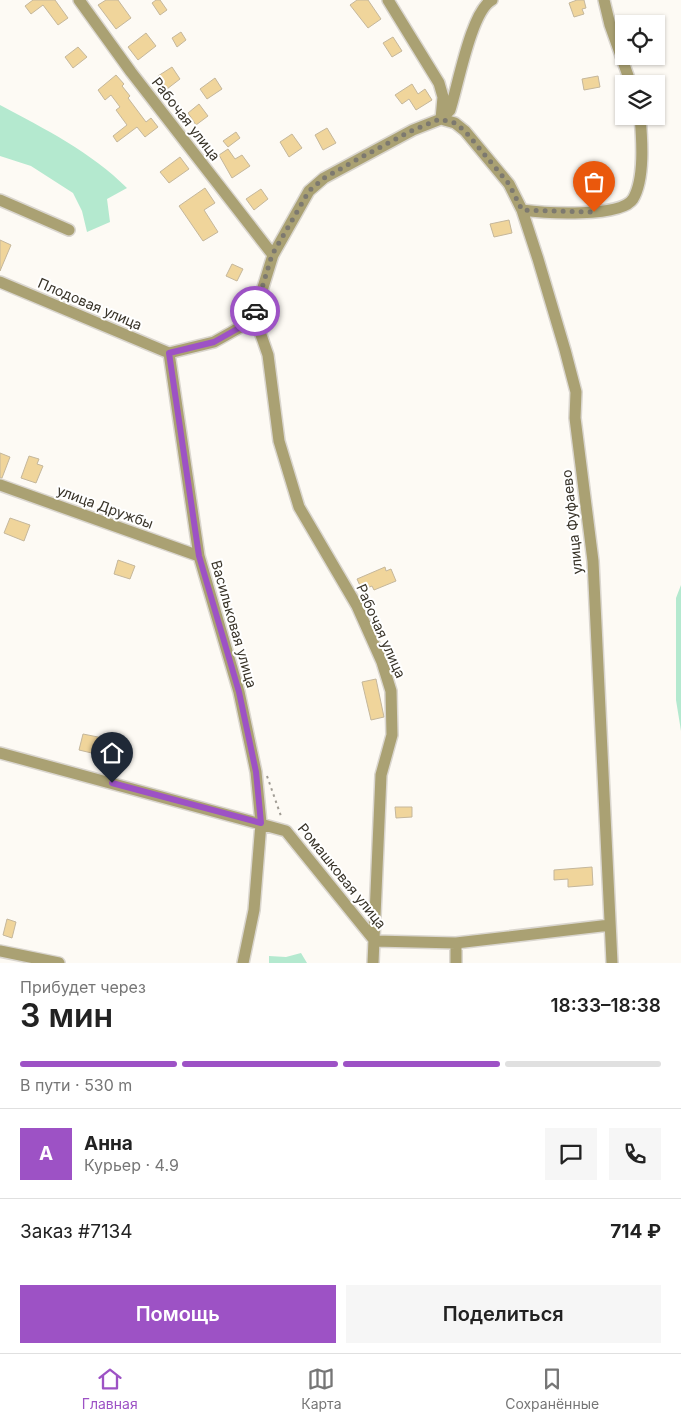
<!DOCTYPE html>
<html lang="ru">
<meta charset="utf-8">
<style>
:root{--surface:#fff;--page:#f6f6f6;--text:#222;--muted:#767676;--line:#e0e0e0;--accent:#9d52c5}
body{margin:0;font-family:Inter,sans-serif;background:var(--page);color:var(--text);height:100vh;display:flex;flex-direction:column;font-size:19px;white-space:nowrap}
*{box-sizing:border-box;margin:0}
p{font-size:16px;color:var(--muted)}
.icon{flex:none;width:28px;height:28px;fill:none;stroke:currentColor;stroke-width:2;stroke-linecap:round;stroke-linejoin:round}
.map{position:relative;height:963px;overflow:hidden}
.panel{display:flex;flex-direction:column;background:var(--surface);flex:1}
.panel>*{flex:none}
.buttons{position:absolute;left:615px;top:15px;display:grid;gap:10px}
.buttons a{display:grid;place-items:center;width:50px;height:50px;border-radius:0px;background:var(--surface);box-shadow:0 1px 4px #0004;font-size:25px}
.pin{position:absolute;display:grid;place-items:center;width:42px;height:42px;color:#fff;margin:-51px -21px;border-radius:50% 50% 50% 0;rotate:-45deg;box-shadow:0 0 5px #0007}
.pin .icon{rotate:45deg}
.courier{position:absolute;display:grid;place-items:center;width:50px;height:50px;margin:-25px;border:4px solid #9d52c5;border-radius:50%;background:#fff;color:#222;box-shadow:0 1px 6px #0007}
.overview em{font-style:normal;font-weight:600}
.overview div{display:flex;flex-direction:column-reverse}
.overview{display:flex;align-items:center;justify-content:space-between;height:85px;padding:0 20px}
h1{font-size:32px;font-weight:600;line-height:38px}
.bar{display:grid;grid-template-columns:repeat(4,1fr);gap:8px 5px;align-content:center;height:60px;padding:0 20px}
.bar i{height:6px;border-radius:4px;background:var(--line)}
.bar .on{background:var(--accent)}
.bar p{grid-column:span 4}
.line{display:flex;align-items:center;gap:12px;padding:0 20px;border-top:1px solid var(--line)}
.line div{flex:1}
.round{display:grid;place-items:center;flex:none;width:52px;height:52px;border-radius:0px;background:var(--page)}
.cta{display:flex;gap:10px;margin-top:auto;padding:10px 20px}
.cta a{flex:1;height:58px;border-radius:0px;background:var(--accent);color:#fff;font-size:20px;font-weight:600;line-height:58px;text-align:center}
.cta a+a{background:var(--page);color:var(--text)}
.tabs{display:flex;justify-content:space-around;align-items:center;height:70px;border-top:1px solid var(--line);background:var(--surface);font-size:14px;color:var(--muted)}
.tabs a{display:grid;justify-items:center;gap:2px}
.tabs .on{color:var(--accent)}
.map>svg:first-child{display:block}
.green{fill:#b4e9cf}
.building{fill:#f0d59b;stroke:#c5b79b}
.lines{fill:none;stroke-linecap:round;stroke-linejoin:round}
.minor-casing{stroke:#dad6cf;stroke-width:14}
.path{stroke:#a09c94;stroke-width:2;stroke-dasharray:2.5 4;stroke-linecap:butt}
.minor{stroke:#aaa173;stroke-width:11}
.done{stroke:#7d796f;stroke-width:5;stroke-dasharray:0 9}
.route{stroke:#9d52c5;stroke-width:6}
.labels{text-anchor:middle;stroke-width:4;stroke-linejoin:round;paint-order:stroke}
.street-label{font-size:14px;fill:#383328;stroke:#fff}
</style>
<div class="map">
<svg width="681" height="963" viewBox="0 0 681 963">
<rect width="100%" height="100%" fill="#fdfaf4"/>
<path class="green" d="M0 105C45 129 91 152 127 188L107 199 110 222 87 232 82 211 73 193 31 166 0 156Z
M681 585V731L676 700V598Z
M301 953 307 963H269V956L286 957Z"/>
<path class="building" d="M33 0H55L68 18 58 25 43 5 31 14 25 6Z
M106 0H118L131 18 116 29 98 5Z
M156 0H160L167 10 160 15 152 3Z
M357 0H368L381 19 368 28 350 5Z
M577 0H584L586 8 582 9 584 14 574 17 569 3Z
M181 32 186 40 177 47 172 38Z
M146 33 156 46 138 60 128 47Z
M393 37 402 51 392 57 383 43Z
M78 47 87 57 73 68 65 57Z
M172 67 180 79 167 89 158 76Z
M116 75 124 84 122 86 130 96 128 98 146 122 151 118 158 127 145 137 137 127 117 142 113 136 127 125 116 110 120 107 111 95 105 100 98 90Z
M598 76 600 87 584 90 582 79Z
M215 78 222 89 207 99 200 89Z
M412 84 418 94 425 89 432 100 416 110 409 99 402 104 395 95Z
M199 104 208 116 196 125 188 113Z
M327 128 336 143 323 150 315 135Z
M236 132 240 138 228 147 223 141Z
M292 134 302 148 289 157 280 142Z
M228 149 235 159 242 155 250 166 232 178 219 155Z
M180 157 189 169 169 183 160 172Z
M205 188 215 203 204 210 218 232 203 241 179 206Z
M261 189 268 199 254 210 246 199Z
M509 220 512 233 494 237 490 224Z
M0 240 11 245 0 271Z
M232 264 243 269 237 281 226 276Z
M0 453 10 457 2 478H0Z
M29 456 39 459 37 464 43 466 36 483 21 478Z
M10 518 30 525 24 541 4 533Z
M118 560 135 566 130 579 114 574Z
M385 567 386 571 391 569 396 581 374 590 372 586 362 590 357 579Z
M376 679 384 717 371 720 362 682Z
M83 734 103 738 100 755 79 750Z
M395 807H412V817L396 818Z
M592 867 593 885 568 887V879L554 880V870Z
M7 919 16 922 12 938 3 935Z"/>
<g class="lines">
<defs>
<path id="minor" d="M79 0 131 72 273 255
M388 0 439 83 443 97 441 119
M604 0 610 25 631 84
M441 119 455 123 465 131 509 184 522 210 538 259 565 350 576 392 575 418 593 561 612 963
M0 200 69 230
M522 210C544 213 621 218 633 199 645 179 642 139 640 116
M0 282 169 353
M253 320 260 332 268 355 279 441 299 507 357 606 382 662 391 691 392 735 381 775 373 963
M169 353 199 556 239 692 256 772 261 823 254 910 243 963
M169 353 214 342 253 320 273 255 309 191 324 178 413 130 441 119 450 110C458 86 471 11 492 0
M0 485 199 556
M0 753 286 831 375 941 456 943 610 925
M456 943V963
M0 951 59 963"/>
</defs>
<use href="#minor" class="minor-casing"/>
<path class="path" d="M267 776 282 819"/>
<use href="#minor" class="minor"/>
</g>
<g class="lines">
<path class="done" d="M255 311 272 255 309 191 324 178 358 159 413 130 440 119 455 123 465 131 509 184 522 210 594 212"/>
<path class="route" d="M112 783 261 823 256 772 239 692 199 556 169 353 214 342 253 320 255 311"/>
</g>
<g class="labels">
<g class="street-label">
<text transform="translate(186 119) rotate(52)" y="5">Рабочая улица</text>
<text transform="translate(90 304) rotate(23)" y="5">Плодовая улица</text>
<text transform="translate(105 507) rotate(20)" y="5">улица Дружбы</text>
<text transform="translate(572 522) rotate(-96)" y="5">улица Фуфаево</text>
<text transform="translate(234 624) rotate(74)" y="5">Васильковая улица</text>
<text transform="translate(381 631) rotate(66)" y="5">Рабочая улица</text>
<text transform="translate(342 876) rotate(51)" y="5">Ромашковая улица</text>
</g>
</g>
</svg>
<div class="buttons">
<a><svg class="icon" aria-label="locate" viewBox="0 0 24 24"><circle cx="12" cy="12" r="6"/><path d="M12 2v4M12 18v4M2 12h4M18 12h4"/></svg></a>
<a><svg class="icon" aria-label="layers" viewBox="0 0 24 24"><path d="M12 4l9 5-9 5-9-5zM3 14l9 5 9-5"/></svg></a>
</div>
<div class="pin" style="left:594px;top:212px;background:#ea580c"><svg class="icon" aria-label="bag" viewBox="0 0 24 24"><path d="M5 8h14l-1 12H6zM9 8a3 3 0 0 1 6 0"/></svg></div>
<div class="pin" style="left:112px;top:783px;background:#1f2937"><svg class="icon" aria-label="home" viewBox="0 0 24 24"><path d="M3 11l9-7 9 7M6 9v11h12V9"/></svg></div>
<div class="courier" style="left:255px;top:311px"><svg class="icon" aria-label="car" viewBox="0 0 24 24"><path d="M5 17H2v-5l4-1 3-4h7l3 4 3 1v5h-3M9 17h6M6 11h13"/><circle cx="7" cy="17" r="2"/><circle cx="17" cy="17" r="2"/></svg></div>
</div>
<section class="panel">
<div class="overview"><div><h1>3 мин</h1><p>Прибудет через</p></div><em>18:33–18:38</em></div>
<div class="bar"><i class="on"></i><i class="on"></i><i class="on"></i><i></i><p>В пути · 530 m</p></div>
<div class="line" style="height:90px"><b class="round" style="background:var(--accent);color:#fff">А</b><div><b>Анна</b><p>Курьер · 4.9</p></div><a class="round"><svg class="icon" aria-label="chat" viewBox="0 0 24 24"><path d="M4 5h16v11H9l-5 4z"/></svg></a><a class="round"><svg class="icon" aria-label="phone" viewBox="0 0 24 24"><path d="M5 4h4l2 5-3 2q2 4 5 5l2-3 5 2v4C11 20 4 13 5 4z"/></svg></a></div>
<div class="line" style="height:65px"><div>Заказ #7134</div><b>714 ₽</b></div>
<div class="cta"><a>Помощь</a><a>Поделиться</a></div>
</section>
<nav class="tabs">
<a class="on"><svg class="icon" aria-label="home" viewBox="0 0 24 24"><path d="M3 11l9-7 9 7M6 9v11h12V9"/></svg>Главная</a>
<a><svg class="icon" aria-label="map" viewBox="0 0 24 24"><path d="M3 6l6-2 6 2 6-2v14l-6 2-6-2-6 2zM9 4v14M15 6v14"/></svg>Карта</a>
<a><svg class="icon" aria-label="saved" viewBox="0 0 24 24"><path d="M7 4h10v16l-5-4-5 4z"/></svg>Сохранённые</a>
</nav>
